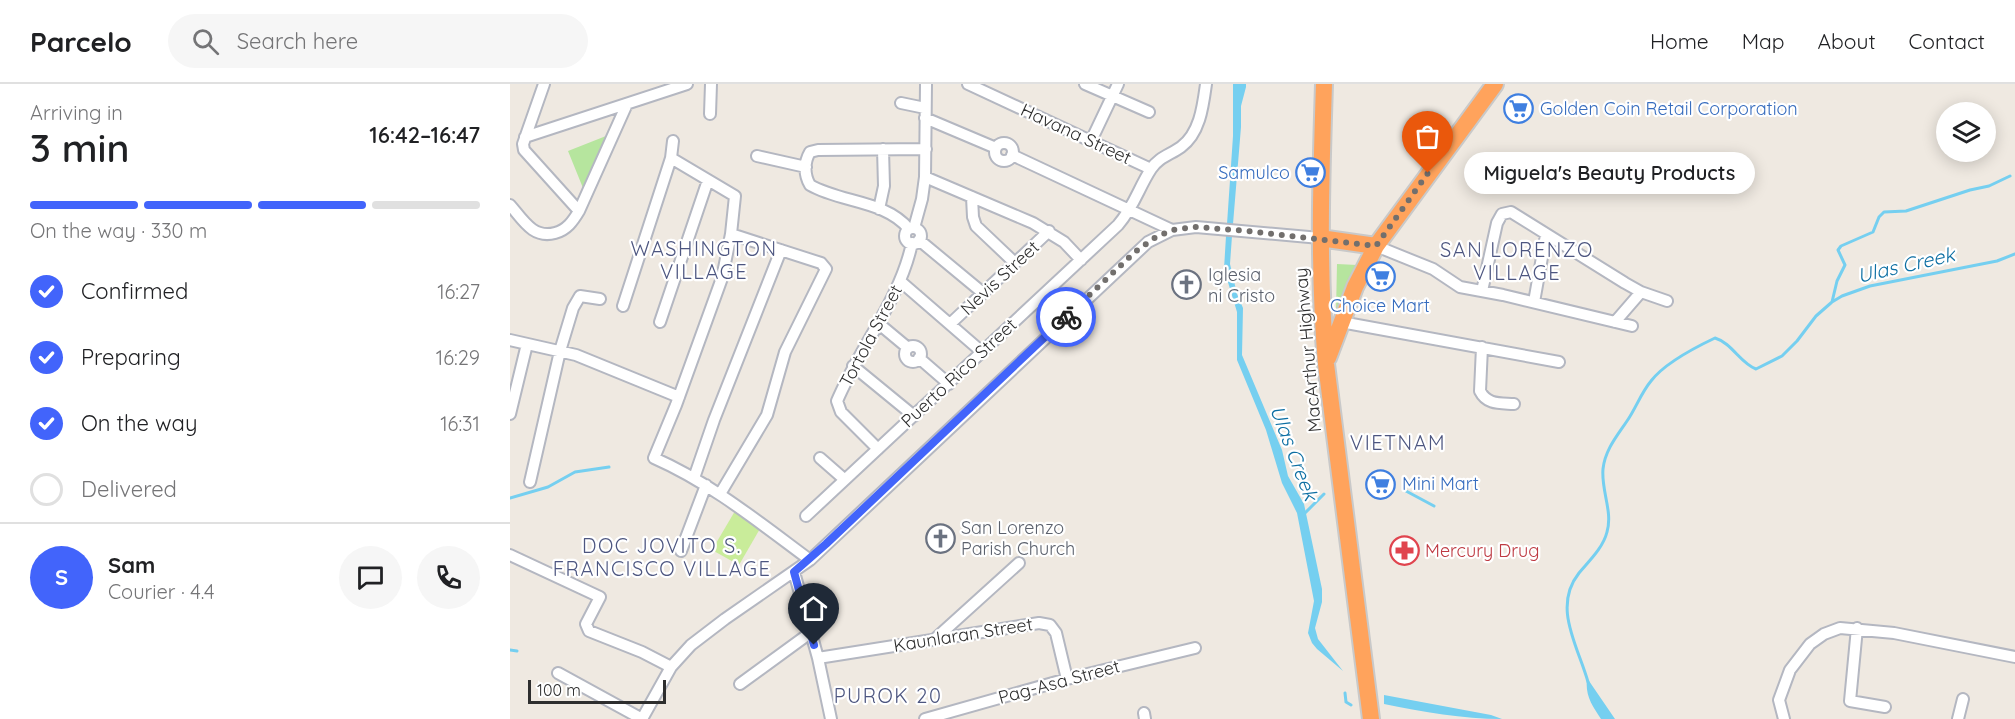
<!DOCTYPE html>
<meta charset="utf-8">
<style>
:root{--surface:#fff;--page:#f6f6f6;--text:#202124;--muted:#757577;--line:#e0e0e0;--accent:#4264fb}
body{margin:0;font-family:Quicksand,sans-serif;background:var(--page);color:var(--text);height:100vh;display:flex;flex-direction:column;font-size:22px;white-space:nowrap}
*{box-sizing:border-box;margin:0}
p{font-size:20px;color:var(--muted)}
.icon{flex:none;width:33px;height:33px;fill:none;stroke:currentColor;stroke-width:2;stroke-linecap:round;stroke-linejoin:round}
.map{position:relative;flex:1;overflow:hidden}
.details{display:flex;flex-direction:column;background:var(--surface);width:510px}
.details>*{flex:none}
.tools{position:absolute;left:1426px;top:18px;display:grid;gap:12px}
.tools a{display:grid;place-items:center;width:60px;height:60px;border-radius:50%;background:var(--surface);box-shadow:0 3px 15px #0003;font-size:30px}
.scale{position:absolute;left:18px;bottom:15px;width:138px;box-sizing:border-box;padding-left:6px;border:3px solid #2e2e2e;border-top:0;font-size:16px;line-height:21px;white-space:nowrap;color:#2e2e2e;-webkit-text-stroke:4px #fff;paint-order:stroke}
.pin{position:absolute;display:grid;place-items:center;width:51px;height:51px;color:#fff;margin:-62px -26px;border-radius:50% 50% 50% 0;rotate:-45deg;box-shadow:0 0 6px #0007}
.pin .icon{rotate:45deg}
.courier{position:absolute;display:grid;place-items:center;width:60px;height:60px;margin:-30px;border:4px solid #4264fb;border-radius:50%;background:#fff;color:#222;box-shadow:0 2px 8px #0007}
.bubble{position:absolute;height:42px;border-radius:21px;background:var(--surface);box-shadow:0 3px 15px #0003;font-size:20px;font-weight:600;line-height:42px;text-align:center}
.overview em{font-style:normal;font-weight:600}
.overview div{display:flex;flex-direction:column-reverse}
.overview{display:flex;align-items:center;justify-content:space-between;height:102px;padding:0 30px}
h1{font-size:39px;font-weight:600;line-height:45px}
.bar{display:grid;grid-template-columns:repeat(4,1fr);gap:9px 6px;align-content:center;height:72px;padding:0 30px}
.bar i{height:8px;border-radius:4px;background:var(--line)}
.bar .selected{background:var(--accent)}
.bar p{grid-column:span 4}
.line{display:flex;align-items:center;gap:15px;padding:0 30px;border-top:2px solid var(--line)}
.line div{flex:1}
.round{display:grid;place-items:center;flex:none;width:63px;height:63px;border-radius:32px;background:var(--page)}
ol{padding:0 30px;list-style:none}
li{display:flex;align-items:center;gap:18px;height:66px}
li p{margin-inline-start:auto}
li .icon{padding:6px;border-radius:50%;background:var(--accent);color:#fff;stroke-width:4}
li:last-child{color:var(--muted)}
li i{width:33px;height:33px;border:3px solid var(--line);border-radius:50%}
header{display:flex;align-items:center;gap:36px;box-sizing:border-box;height:84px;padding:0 30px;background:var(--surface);border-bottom:2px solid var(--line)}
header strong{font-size:28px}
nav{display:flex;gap:33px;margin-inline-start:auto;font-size:21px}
.search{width:420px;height:54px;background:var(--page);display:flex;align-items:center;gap:15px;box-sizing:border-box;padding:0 21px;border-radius:33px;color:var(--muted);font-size:22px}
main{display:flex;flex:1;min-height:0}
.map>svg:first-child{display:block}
.green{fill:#b6e59e}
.pitch{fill:#c9ec9a}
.water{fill:#75cff0}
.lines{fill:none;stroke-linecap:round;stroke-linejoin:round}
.stream{stroke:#75cff0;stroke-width:3}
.minor-casing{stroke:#b4b7c1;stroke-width:14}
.highway-casing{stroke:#c9c9c9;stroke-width:20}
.minor{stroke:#fff;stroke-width:10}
.highway{stroke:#ffa35c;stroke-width:16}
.done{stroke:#726f6d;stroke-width:6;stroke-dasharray:0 10.8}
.route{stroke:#4264fb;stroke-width:8}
.labels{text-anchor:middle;stroke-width:4.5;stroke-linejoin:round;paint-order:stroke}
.shop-label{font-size:18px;fill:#366cbe;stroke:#fff;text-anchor:start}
.street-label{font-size:18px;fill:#2e2e2e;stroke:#fff}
.worship-label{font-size:18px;fill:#5b616d;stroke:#fff;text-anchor:start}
.health-label{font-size:18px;fill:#be3a42;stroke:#fff;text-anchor:start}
.neighbourhood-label{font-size:20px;letter-spacing:1.5px;fill:#4d5680;stroke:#fff}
.water-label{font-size:20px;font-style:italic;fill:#0d6fa3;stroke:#fff}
</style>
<header>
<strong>Parcelo</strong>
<div class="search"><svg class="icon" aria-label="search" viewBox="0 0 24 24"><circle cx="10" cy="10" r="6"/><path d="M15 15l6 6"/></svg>Search here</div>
<nav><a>Home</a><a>Map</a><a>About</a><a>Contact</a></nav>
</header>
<main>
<section class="details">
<div class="overview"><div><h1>3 min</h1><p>Arriving in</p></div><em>16:42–16:47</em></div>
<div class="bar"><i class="selected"></i><i class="selected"></i><i class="selected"></i><i></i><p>On the way · 330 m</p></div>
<ol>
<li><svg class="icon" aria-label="check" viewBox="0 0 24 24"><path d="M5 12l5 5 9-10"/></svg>Confirmed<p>16:27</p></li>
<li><svg class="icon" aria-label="check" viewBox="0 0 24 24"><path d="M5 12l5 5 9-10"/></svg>Preparing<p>16:29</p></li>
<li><svg class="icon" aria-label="check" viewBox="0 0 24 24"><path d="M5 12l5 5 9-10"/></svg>On the way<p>16:31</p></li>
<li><i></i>Delivered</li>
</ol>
<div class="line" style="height:108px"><b class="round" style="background:var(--accent);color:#fff">S</b><div><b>Sam</b><p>Courier · 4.4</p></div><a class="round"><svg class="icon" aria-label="chat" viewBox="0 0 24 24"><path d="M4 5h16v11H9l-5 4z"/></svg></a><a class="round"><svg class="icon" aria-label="phone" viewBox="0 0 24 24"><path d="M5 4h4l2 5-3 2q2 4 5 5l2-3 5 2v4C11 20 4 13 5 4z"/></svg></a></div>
</section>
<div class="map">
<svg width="1505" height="635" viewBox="0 0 1505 635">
<rect width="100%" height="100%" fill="#efe9e1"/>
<path class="green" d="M96 52 73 104 58 67Z
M827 180 847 181 826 227Z"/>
<path class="pitch" d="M225 427 251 443 229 481 202 466Z"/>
<path class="water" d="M723 0H736V3L731 22V43L723 140H717L723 52Z
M716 152H722L720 180 727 210 733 224 732 271 772 366 778 392 794 420 812 505V518L805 544 808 555 833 587 807 565 802 559 798 549 804 517 787 429 772 399 756 346 727 276V228L714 185Z
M1077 594 1105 635H1091C1082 621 1075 612 1077 594Z
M874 611 981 631 992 635C952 635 914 628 874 620Z"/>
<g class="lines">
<path class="stream" d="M1322 218 1327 197 1335 181 1328 166 1331 162 1363 148 1369 133 1374 128 1396 127 1460 106 1479 102 1500 92
M896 407 924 422
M0 414 38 403 65 388 99 383
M794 430 814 410
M0 566 7 567
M1078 598C1068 562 1042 523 1069 489 1079 477 1093 464 1097 448 1103 427 1091 407 1093 385 1095 366 1107 352 1117 337 1126 324 1131 309 1141 297 1154 280 1186 263 1205 254 1222 259 1230 279 1246 285L1272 272 1287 257 1306 232 1322 218 1332 212 1360 202 1487 177 1505 170
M835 609 836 618 841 621"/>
<defs>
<path id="minor" d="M34 0 13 60 14 66 69 127
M458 0 641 85
M575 0 639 28
M391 19 415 24
M200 30 201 0
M415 34 486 64
M15 53 177 0
M581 57 608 0
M485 68a9 9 0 1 1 18 0a9 9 0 1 1-18 0Z
M502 71 662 146
M247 72 296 83
M161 74 225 112 221 150 212 194 166 321 144 374C201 399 250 439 300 476
M415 93 523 139 554 158 571 176
M462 113 463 133 466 142 505 179
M0 121C13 136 23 155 45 149 57 146 63 137 69 127L117 20
M369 125 374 102 373 65
M404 144 412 115 415 93 416 0
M395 152a8 8 0 1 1 16 0a8 8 0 1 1-16 0Z
M399 145C375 116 331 119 300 101 294 91 294 78 300 68L308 66 416 65
M409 156 473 209
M866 162 923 185 950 203 993 211 1122 242
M390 197 472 268
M972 207 987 139 992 130 1001 128 1115 199 1131 208 1157 217
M1024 218 1036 151
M113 222 161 74 163 57
M150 238 198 96
M831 238 1049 278
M1105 238 1131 208
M368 239 398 264
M440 240 539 147
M0 256 66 271 169 313
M395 270a8 8 0 1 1 16 0a8 8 0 1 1-16 0Z
M972 263 970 307C977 321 990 319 1004 320
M409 274 439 300
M343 282 404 332
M0 330 17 260
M368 365 331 328 327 317C349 264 390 216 402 159
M310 374 334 395
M184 394 204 336 271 166
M20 398 50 267 63 224 70 212 90 215
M210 410 257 331 275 268 316 185 311 179 221 150
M296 432 608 141C625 121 628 105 641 85 649 73 660 71 671 63 690 49 693 22 696 0
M171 467 196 401
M0 471 90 513 76 540 79 547 132 568 161 583
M284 488 308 574 321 635
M1347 544 1340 617 1375 623
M425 555 509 479
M308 574 529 539 540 541 546 549 557 595
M48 589 132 635
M230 600 300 549
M634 629 635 635
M132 635 161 583 181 561 215 535 300 476 638 158 662 146 686 143 810 154
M415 635 557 595 685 564
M1274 635 1269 616 1280 586 1300 560 1314 550 1330 544 1384 549 1505 573
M1448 635 1453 615"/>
<path id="highway" d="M814 0C811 94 808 186 816 280L861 635
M810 154 866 162
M818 274 845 203 866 162 985 0"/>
</defs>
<use href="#minor" class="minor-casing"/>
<use href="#highway" class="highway-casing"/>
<use href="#minor" class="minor"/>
<use href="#highway" class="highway"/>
</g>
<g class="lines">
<path class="done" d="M556 233 625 168 646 153 662 146 686 143 738 147 866 162 918 89"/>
<path class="route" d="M304 561 284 488 316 460 556 233"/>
</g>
<defs>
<symbol id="supermarket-ring" viewBox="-11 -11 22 22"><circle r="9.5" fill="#fff" stroke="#3f7fe0" stroke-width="1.5"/><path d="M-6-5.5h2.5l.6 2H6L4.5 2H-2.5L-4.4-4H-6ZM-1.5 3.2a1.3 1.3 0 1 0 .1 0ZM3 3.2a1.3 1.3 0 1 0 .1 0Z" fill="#3f7fe0"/></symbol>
<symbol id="church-ring" viewBox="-11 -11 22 22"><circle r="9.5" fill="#fff" stroke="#6b7280" stroke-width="1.5"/><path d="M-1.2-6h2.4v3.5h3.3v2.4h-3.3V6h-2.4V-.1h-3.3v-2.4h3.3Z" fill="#6b7280"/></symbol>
<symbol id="pharmacy-ring" viewBox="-11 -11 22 22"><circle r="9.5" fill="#fff" stroke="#e0444e" stroke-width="1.5"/><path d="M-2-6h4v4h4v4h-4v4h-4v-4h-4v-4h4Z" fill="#e0444e"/></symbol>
</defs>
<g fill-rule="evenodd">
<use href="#supermarket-ring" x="992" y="8" width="33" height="33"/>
<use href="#supermarket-ring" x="784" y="72" width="33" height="33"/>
<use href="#supermarket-ring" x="854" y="176" width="33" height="33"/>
<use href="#church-ring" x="660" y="184" width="33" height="33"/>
<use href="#supermarket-ring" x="854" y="384" width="33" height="33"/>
<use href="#church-ring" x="414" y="438" width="33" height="33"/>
<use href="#pharmacy-ring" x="878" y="450" width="33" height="33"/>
</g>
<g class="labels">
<g class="shop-label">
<text x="1030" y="31">Golden Coin Retail Corporation</text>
<text x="780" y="95" text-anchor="end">Samulco</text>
<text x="870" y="228" text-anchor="middle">Choice Mart</text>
<text x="892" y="406">Mini Mart</text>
</g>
<g class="street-label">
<text transform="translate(566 50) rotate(25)" y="6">Havana Street</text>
<text transform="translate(490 194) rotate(-43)" y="6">Nevis Street</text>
<text transform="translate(361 252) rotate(-62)" y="6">Tortola Street</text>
<text transform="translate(798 266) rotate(-95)" y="6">MacArthur Highway</text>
<text transform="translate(449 289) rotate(-43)" y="6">Puerto Rico Street</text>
<text transform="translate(453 551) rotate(-9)" y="6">Kaunlaran Street</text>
<text transform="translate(549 598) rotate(-15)" y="6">Pag-Asa Street</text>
</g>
<g class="worship-label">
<text x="698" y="197">Iglesia<tspan x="698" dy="21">ni Cristo</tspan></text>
<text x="451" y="450">San Lorenzo<tspan x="451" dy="21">Parish Church</tspan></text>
</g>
<g class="health-label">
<text x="915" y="473">Mercury Drug</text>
</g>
<g class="neighbourhood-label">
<text x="194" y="172">WASHINGTON<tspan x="194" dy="23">VILLAGE</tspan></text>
<text x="1007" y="173">SAN LORENZO<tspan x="1007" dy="23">VILLAGE</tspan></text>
<text x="888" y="366">VIETNAM</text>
<text x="152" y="469">DOC JOVITO S.<tspan x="152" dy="23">FRANCISCO VILLAGE</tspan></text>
<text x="378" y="619">PUROK 20</text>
</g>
<g class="water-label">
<text transform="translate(1396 181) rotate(-13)" y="7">Ulas Creek</text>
<text transform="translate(784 369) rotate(69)" y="7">Ulas Creek</text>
</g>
</g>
</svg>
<div class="tools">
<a><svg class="icon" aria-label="layers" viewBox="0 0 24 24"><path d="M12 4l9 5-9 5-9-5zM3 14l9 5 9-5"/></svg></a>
</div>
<div class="scale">100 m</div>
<div class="pin" style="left:918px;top:89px;background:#ea580c"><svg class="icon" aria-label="bag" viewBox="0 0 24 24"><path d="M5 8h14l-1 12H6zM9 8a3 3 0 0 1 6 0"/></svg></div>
<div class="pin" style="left:304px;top:561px;background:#1f2937"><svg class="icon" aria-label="home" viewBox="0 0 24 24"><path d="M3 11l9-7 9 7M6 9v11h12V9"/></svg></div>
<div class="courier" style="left:556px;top:233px"><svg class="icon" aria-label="bike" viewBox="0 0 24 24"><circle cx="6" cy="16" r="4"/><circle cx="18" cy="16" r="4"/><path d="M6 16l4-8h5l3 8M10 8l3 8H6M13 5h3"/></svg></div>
<div class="bubble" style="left:954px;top:68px;width:291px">Miguela's Beauty Products</div>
</div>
</main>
